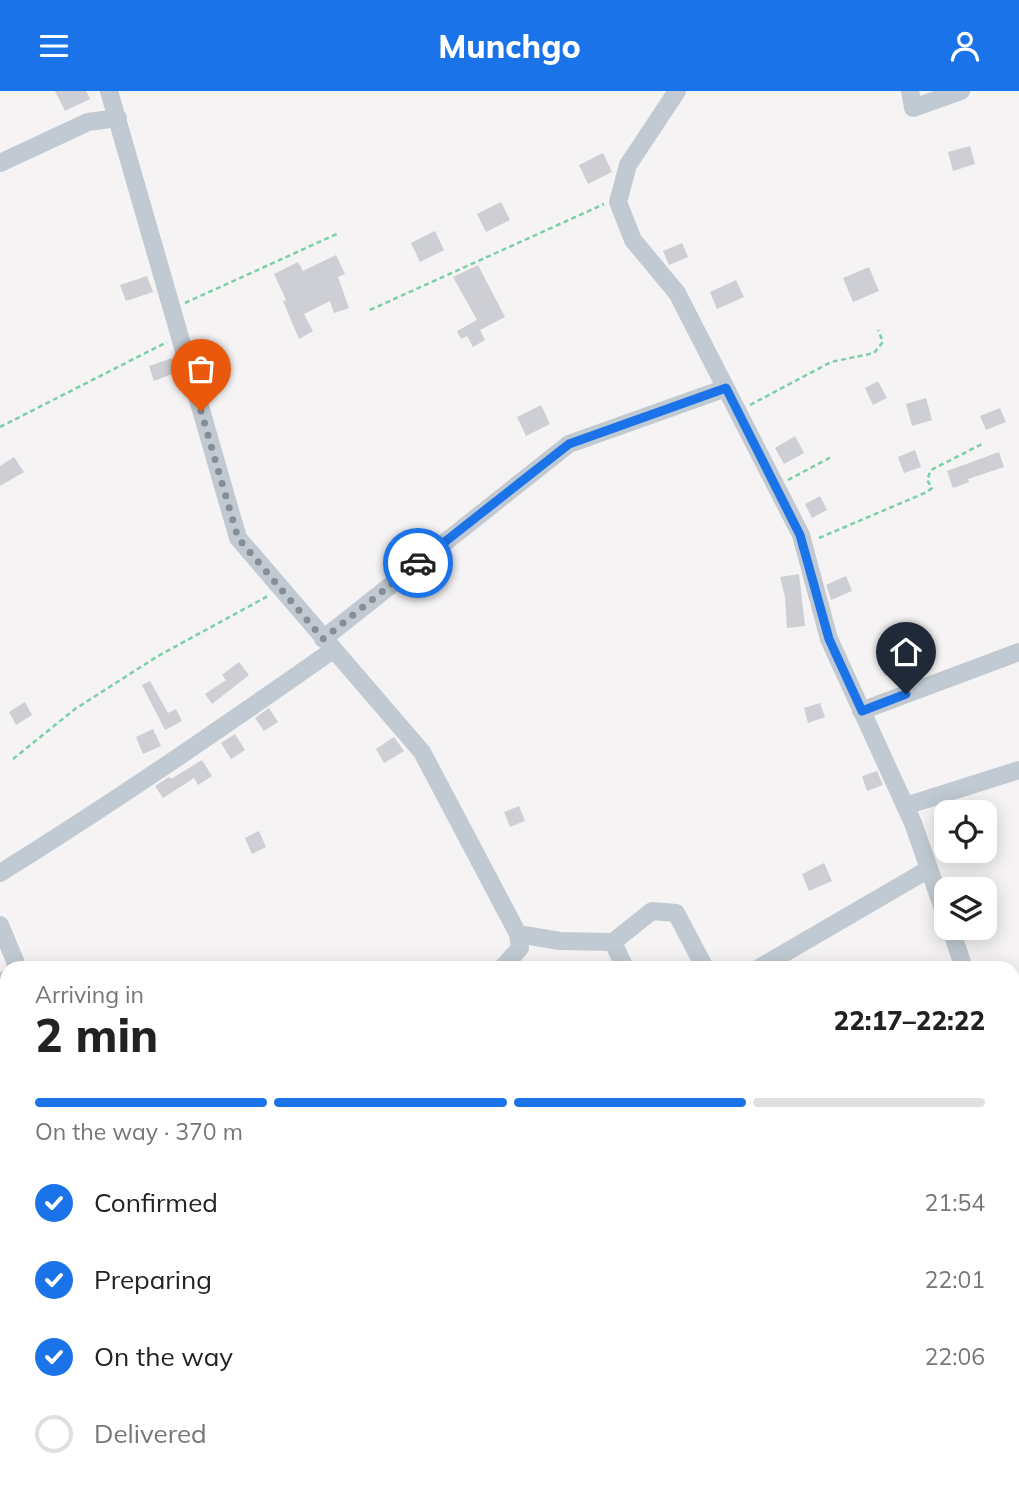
<!DOCTYPE html>
<meta charset="utf-8">
<style>
:root{--surface:#fff;--page:#f2f2f2;--text:#222;--muted:#767676;--line:#e0e0e0;--accent:#1a73e8}
body{margin:0;font-family:Mulish,sans-serif;background:var(--page);color:var(--text);height:100vh;display:flex;flex-direction:column;font-size:26px;white-space:nowrap}
*{box-sizing:border-box;margin:0}
p{font-size:23px;color:var(--muted)}
.icon{flex:none;width:38px;height:38px;fill:none;stroke:currentColor;stroke-width:2;stroke-linecap:round;stroke-linejoin:round}
.map{position:relative;flex:1;overflow:hidden}
.drawer{position:absolute;left:0px;top:870px;width:1020px;height:527px;display:flex;flex-direction:column;background:var(--surface);border-radius:21px 21px 0 0;box-shadow:0 4px 18px #0003}
.drawer>*{flex:none}
.fabs{position:absolute;left:934px;top:709px;display:grid;gap:14px}
.fabs a{display:grid;place-items:center;width:63px;height:63px;border-radius:14px;background:var(--surface);box-shadow:0 4px 18px #0003;font-size:35px}
.pin{position:absolute;display:grid;place-items:center;width:60px;height:60px;color:#fff;margin:-72px -30px;border-radius:50% 50% 50% 0;rotate:-45deg;box-shadow:0 0 7px #0007}
.pin .icon{rotate:45deg}
.courier{position:absolute;display:grid;place-items:center;width:70px;height:70px;margin:-35px;border:5px solid #1a73e8;border-radius:50%;background:#fff;color:#222;box-shadow:0 2px 9px #0007}
.overview em{font-style:normal;font-weight:800}
.overview div{display:flex;flex-direction:column-reverse}
.overview{display:flex;align-items:center;justify-content:space-between;height:119px;padding:0 35px}
h1{font-size:46px;font-weight:800;line-height:52px}
.bar{display:grid;grid-template-columns:repeat(4,1fr);gap:10px 7px;align-content:center;height:84px;padding:0 35px}
.bar i{height:9px;border-radius:5px;background:var(--line)}
.bar .on{background:var(--accent)}
.bar p{grid-column:span 4}
ol{padding:0 35px;list-style:none}
li{display:flex;align-items:center;gap:21px;height:77px}
li p{margin-inline-start:auto}
li .icon{padding:7px;border-radius:50%;background:var(--accent);color:#fff;stroke-width:4}
li:last-child{color:var(--muted)}
li i{width:38px;height:38px;border:4px solid var(--line);border-radius:50%}
header{display:flex;justify-content:space-between;align-items:center;height:91px;padding:0 35px;background:var(--accent);color:#fff;font-size:32px;font-weight:800}
.map>svg:first-child{display:block}
.building{fill:#cdcfd5}
.lines{fill:none;stroke-linecap:round;stroke-linejoin:round}
.path{stroke:#7ad0a6;stroke-width:2.5;stroke-dasharray:5 3.5;stroke-linecap:butt}
.minor{stroke:#c1cad2;stroke-width:18}
.done{stroke:#868d94;stroke-width:7;stroke-dasharray:0 12.6}
.route{stroke:#1a73e8;stroke-width:9}
</style>
<header><svg class="icon" aria-label="menu" viewBox="0 0 24 24"><path d="M4 6h16M4 12h16M4 18h16"/></svg>Munchgo<svg class="icon" aria-label="person" viewBox="0 0 24 24"><circle cx="12" cy="8" r="4"/><path d="M4 21q1-7 8-7t8 7"/></svg></header>
<div class="map">
<svg width="1019" height="1395" viewBox="0 0 1019 1395">
<rect width="100%" height="100%" fill="#f5f3f3"/>
<path class="building" d="M55 0H86L90 8 65 20Z
M970 55 975 73 953 80 948 61Z
M603 62 612 81 588 93 579 74Z
M501 111 510 129 486 141 477 123Z
M435 140 444 159 420 171 411 152Z
M682 152 688 166 669 174 663 160Z
M336 164 345 183 338 186 349 217 334 222 330 210 304 223 313 240 299 248 283 210 286 209 274 183 298 171 303 180Z
M478 174 505 226 480 239 485 249 473 256 467 245 461 248 457 240 477 229 453 186Z
M869 176 879 200 853 211 843 187Z
M147 185 153 201 126 210 120 194Z
M736 189 744 206 717 218 710 201Z
M172 267 177 281 154 290 149 275Z
M878 290 887 307 873 314 865 297Z
M926 307 932 329 912 335 906 313Z
M541 314 550 333 526 345 517 326Z
M1000 317 1006 331 986 339 980 325Z
M795 345 804 362 784 373 775 357Z
M915 359 921 376 904 382 898 366Z
M999 361 1004 376 968 388 969 391 953 397 947 380Z
M14 366 24 381 0 395V375Z
M820 405 827 419 812 427 805 413Z
M799 483 805 535 787 537 785 506 780 486Z
M846 485 852 500 831 509 826 494Z
M896 564 902 577 885 585 879 573Z
M239 571 249 584 212 613 205 603 226 589 222 584Z
M150 590 168 622 176 618 182 630 165 639 142 594Z
M25 611 32 624 16 634 9 621Z
M820 612 825 626 808 632 804 617Z
M269 617 278 631 264 640 255 627Z
M153 638 161 655 143 663 136 646Z
M235 643 245 659 231 668 221 652Z
M394 646 404 660 384 672 376 658Z
M202 669 212 685 198 694 194 687 163 707 155 695 169 686 171 688Z
M877 680 883 694 867 700 862 685Z
M519 715 525 730 510 736 504 721Z
M259 740 266 756 252 763 245 747Z
M824 772 832 790 809 800 802 783Z"/>
<g class="lines">
<path class="path" d="M185 212 339 142
M370 219 604 113
M750 314 831 271 874 262 883 251 878 239
M0 336 167 251
M788 389 833 365
M819 447 927 401 932 397 927 389 931 379 984 352
M13 668 75 618 158 565 268 505
M165 1390 167 1395"/>
<path class="minor" d="M109 0 238 447 422 661 518 843 520 857 502 877
M677 0 628 74 618 111 633 149 677 202 801 444 829 548 913 732 947 829
M910 0 913 17 961 0
M0 72 88 31 118 27
M323 548 569 353 726 297
M861 620 1019 561
M905 715 1019 679
M0 782C113 712 223 636 333 559
M0 834 18 877
M950 836 964 877
M518 843 560 850 613 851 652 820 676 822 705 877
M613 851 625 877
M759 877 929 778
M0 892 7 888
M1013 1097 1019 1131
M0 1336 7 1340
M31 1390 33 1395
M489 1390 491 1395"/>
</g>
<g class="lines">
<path class="done" d="M201 320 238 447 323 548 418 472"/>
<path class="route" d="M418 472 569 353 726 297 800 444 829 548 862 620 906 603"/>
</g>
</svg>
<div class="fabs">
<a><svg class="icon" aria-label="locate" viewBox="0 0 24 24"><circle cx="12" cy="12" r="6"/><path d="M12 2v4M12 18v4M2 12h4M18 12h4"/></svg></a>
<a><svg class="icon" aria-label="layers" viewBox="0 0 24 24"><path d="M12 4l9 5-9 5-9-5zM3 14l9 5 9-5"/></svg></a>
</div>
<div class="pin" style="left:201px;top:320px;background:#ea580c"><svg class="icon" aria-label="bag" viewBox="0 0 24 24"><path d="M5 8h14l-1 12H6zM9 8a3 3 0 0 1 6 0"/></svg></div>
<div class="pin" style="left:906px;top:603px;background:#1f2937"><svg class="icon" aria-label="home" viewBox="0 0 24 24"><path d="M3 11l9-7 9 7M6 9v11h12V9"/></svg></div>
<div class="courier" style="left:418px;top:472px"><svg class="icon" aria-label="car" viewBox="0 0 24 24"><path d="M5 17H2v-5l4-1 3-4h7l3 4 3 1v5h-3M9 17h6M6 11h13"/><circle cx="7" cy="17" r="2"/><circle cx="17" cy="17" r="2"/></svg></div>
<section class="drawer">
<div class="overview"><div><h1>2 min</h1><p>Arriving in</p></div><em>22:17–22:22</em></div>
<div class="bar"><i class="on"></i><i class="on"></i><i class="on"></i><i></i><p>On the way · 370 m</p></div>
<ol>
<li><svg class="icon" aria-label="check" viewBox="0 0 24 24"><path d="M5 12l5 5 9-10"/></svg>Confirmed<p>21:54</p></li>
<li><svg class="icon" aria-label="check" viewBox="0 0 24 24"><path d="M5 12l5 5 9-10"/></svg>Preparing<p>22:01</p></li>
<li><svg class="icon" aria-label="check" viewBox="0 0 24 24"><path d="M5 12l5 5 9-10"/></svg>On the way<p>22:06</p></li>
<li><i></i>Delivered</li>
</ol>
</section>
</div>
